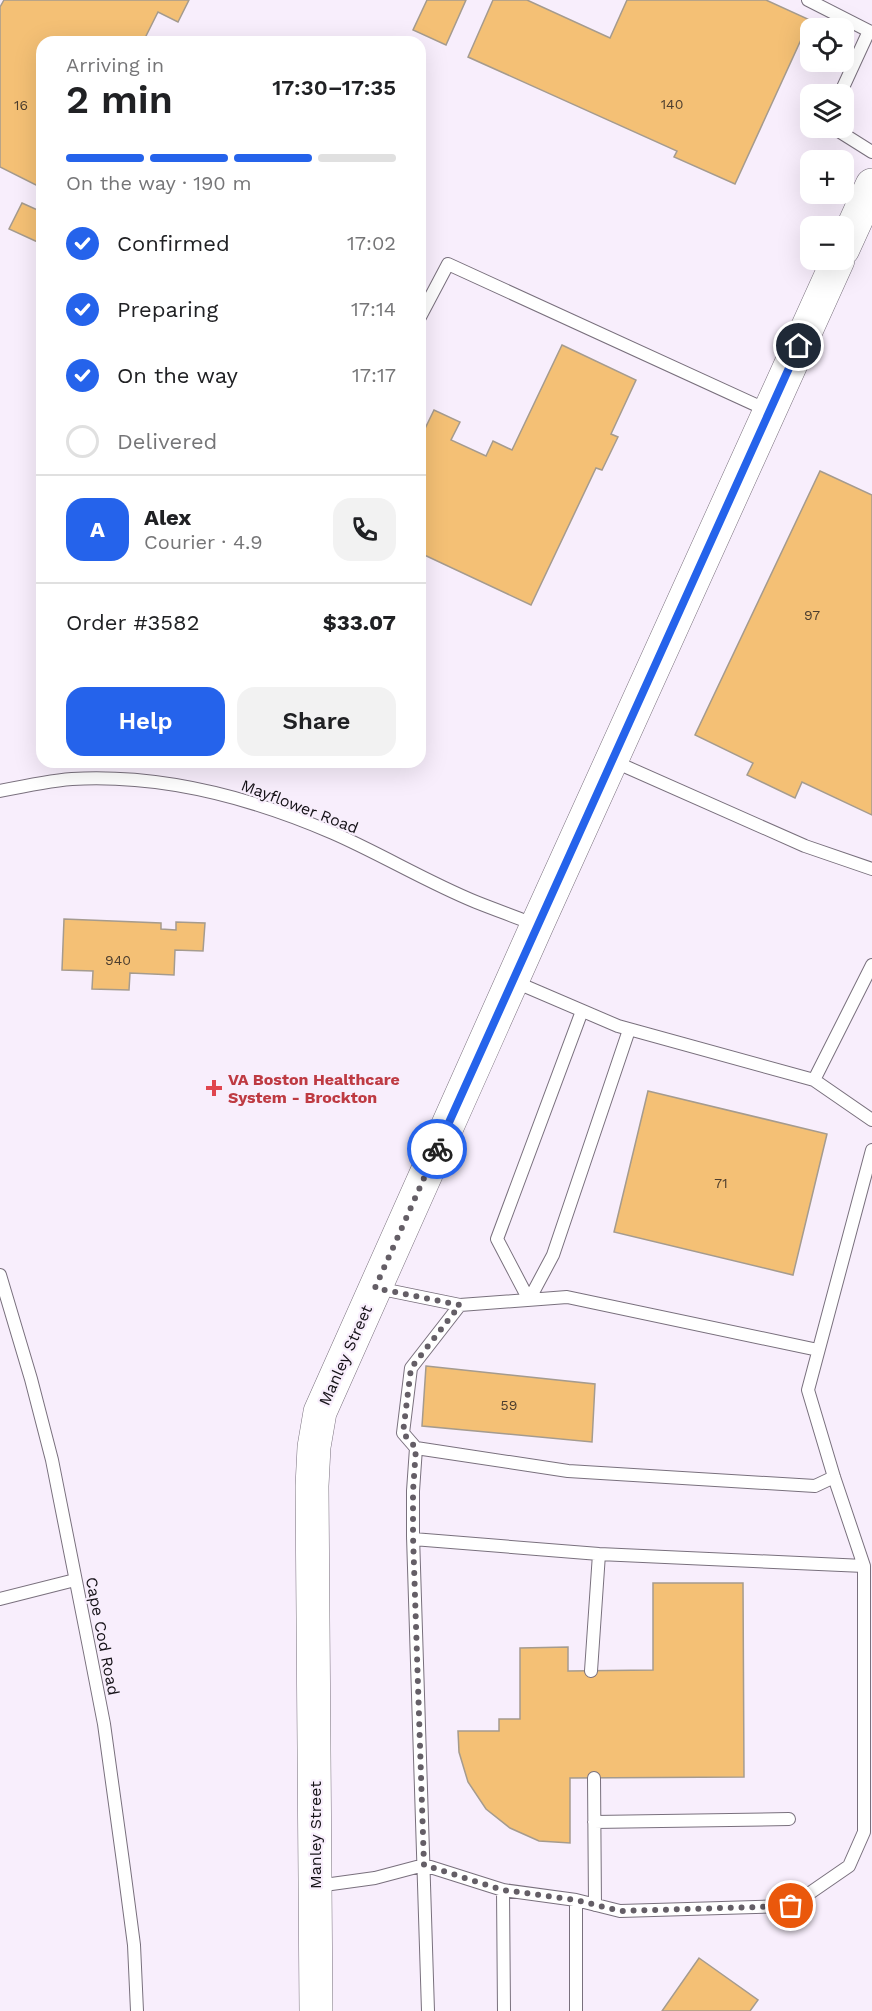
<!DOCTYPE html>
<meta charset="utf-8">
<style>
:root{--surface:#fff;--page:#f2f2f2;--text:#202124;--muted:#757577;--line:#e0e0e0;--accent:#2563eb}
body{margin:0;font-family:"Work Sans",sans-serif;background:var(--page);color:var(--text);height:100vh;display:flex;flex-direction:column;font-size:22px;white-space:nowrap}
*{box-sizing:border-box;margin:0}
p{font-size:20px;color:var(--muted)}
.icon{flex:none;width:33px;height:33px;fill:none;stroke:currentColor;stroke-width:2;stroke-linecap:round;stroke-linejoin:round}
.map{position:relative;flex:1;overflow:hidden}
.panel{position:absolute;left:36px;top:36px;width:390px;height:732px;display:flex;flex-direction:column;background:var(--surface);border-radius:18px;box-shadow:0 6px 24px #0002}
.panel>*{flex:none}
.buttons{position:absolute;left:800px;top:18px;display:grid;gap:12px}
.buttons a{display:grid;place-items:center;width:54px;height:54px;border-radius:12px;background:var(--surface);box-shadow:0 6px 24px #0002;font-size:30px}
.pin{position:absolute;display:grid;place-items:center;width:51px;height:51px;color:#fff;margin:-26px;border:3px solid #fff;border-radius:50%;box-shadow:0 2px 6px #0007}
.courier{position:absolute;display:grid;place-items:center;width:60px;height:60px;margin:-30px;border:4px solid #2563eb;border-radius:50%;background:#fff;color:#222;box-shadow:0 2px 8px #0007}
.overview em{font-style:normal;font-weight:600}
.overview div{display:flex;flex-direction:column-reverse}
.overview{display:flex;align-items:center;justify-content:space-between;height:102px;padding:0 30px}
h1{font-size:39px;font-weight:600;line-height:45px}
.bar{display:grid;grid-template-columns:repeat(4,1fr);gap:9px 6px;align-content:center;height:72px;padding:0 30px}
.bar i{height:8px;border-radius:4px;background:var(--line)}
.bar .active{background:var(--accent)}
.bar p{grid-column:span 4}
.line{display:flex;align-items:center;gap:15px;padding:0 30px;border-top:2px solid var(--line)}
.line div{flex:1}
.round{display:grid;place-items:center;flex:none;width:63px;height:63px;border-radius:18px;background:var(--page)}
ol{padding:0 30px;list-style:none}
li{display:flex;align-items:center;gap:18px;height:66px}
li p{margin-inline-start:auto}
li .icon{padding:6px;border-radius:50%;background:var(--accent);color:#fff;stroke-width:4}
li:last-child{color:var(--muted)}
li i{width:33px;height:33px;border:3px solid var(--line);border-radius:50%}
.action{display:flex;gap:12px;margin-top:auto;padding:12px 30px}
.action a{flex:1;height:69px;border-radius:18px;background:var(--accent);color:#fff;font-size:24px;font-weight:600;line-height:69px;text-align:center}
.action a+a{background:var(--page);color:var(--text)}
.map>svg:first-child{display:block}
.building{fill:#f4c075;stroke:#a59b8e;stroke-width:1.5}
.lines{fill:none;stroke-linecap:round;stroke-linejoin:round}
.service-casing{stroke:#79707d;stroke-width:14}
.secondary-casing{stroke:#79707d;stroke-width:34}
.service{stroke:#fff;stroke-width:12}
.secondary{stroke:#fff;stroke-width:33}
.done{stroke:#645e66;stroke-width:6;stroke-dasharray:0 10.8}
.route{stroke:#2563eb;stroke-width:8}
.health-dot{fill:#e0444e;stroke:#f8eefc;stroke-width:2}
.labels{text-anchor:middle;stroke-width:4.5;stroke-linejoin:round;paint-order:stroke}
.number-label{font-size:14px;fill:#4c3d2e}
.street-label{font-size:16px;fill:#141116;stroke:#f8eefc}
.health-label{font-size:16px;font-weight:bold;fill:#be3a42;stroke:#f8eefc;text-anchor:start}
</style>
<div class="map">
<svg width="872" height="2011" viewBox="0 0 872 2011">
<rect width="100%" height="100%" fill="#f8eefc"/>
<path class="building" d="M4 0H189L178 22 158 12 143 42H42V188L0 167V7Z
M427 0H466L446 45 413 30Z
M493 0H527L610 38 627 0H766L810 20 735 184 674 157 677 151 468 57Z
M22 203 42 212V244L9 229Z
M562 345 636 380 611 434 618 437 602 470 596 468 531 605 420 553V439L434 410 460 422 451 440 486 456 493 441 512 450Z
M820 471 872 495V815L802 782 795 798 747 775 753 763 695 735Z
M64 919 161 923V929L176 930V922L205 923 203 951 175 950 174 975 130 973 129 990 92 989 93 971 62 970Z
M648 1091 827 1134 793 1275 614 1232Z
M426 1366 595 1384 592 1442 422 1426Z
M653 1583H743L744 1777 570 1778V1843L539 1841 510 1828 486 1809 468 1782 459 1752 458 1731H499V1719H520V1648L568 1647V1671L653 1670Z
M699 1958 758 2000 750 2011H662Z"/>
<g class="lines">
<defs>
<path id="service" d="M808 0 869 31
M840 94 869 31 872 33
M836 128 837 130 872 152
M420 317 448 264 769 411
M613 761 805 846 872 869
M0 791C24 786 48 781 72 779 161 774 252 798 333 833 381 854 427 882 476 902 496 910 516 917 536 925
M513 981 618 1026 814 1080 872 1120
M814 1080 872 965
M0 1275 31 1379 52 1460 90 1652 104 1724 124 1869 134 1945 137 2011
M377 1288 460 1305 567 1297 818 1350
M529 1300 497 1239 582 1011
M529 1300 553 1255 629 1030
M460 1305 411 1368 403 1433 416 1448 568 1471 815 1486 834 1477
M416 1448 413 1491V1536L428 2011
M413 1539 599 1554 864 1566
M0 1599 75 1580
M591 1671 599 1554
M594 1778 595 1905
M594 1822 789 1819
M317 1886 375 1878 424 1865 503 1890 576 1900 620 1911 791 1906 849 1866 864 1832V1566L834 1477 808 1390 872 1150
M503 1890 504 2011
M576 2011V1900"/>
<path id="secondary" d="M843 249 872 185
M316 2011 312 1486 314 1447 320 1412 537 925 838 260"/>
</defs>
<use href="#service" class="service-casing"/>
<use href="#secondary" class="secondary-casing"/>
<use href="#service" class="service"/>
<use href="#secondary" class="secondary"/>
</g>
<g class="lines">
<path class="done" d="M437 1149 375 1288 460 1305 411 1368 403 1433 416 1448 413 1491V1536L424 1865 503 1890 576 1900 620 1911 791 1906"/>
<path class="route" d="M437 1149 799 346"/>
</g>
<path class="health-dot" d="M211 1079h6v6h6v6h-6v6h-6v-6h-6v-6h6z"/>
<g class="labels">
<g class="number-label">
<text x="672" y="109">140</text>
<text x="21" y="110">16</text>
<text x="812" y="620">97</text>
<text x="118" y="965">940</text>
<text x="721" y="1188">71</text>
<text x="509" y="1410">59</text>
</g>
<g class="street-label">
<text transform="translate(300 806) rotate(21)" y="6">Mayflower Road</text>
<text transform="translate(345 1355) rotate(-66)" y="6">Manley Street</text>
<text transform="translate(103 1636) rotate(79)" y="6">Cape Cod Road</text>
<text transform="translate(315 1835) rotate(-90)" y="6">Manley Street</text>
</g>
<g class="health-label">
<text x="228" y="1085">VA Boston Healthcare<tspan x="228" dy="18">System - Brockton</tspan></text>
</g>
</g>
</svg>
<div class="buttons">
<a><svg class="icon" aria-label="locate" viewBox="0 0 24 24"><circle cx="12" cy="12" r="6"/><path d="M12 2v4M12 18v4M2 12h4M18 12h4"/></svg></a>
<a><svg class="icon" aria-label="layers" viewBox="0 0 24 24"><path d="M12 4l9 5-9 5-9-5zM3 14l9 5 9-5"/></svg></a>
<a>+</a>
<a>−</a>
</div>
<div class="pin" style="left:791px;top:1906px;background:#ea580c"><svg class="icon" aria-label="bag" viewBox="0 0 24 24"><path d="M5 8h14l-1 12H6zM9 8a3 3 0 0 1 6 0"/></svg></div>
<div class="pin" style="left:799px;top:346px;background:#1f2937"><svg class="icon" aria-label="home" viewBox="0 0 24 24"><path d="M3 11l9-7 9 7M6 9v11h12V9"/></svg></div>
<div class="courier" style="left:437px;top:1149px"><svg class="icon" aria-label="bike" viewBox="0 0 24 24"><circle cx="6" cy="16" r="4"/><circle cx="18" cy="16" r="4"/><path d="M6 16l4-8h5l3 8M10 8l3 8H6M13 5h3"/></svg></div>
<section class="panel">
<div class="overview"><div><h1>2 min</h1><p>Arriving in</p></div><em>17:30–17:35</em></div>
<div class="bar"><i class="active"></i><i class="active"></i><i class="active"></i><i></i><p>On the way · 190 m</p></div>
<ol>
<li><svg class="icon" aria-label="check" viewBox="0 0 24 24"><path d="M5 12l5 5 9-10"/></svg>Confirmed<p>17:02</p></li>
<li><svg class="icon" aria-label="check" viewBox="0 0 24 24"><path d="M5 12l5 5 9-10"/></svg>Preparing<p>17:14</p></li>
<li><svg class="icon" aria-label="check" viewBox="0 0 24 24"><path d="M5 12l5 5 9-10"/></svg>On the way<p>17:17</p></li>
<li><i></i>Delivered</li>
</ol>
<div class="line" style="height:108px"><b class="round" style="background:var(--accent);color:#fff">A</b><div><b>Alex</b><p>Courier · 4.9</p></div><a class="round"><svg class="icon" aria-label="phone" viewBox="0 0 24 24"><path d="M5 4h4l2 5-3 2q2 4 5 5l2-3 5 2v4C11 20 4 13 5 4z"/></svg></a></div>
<div class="line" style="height:78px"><div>Order #3582</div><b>$33.07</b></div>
<div class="action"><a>Help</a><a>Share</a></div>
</section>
</div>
